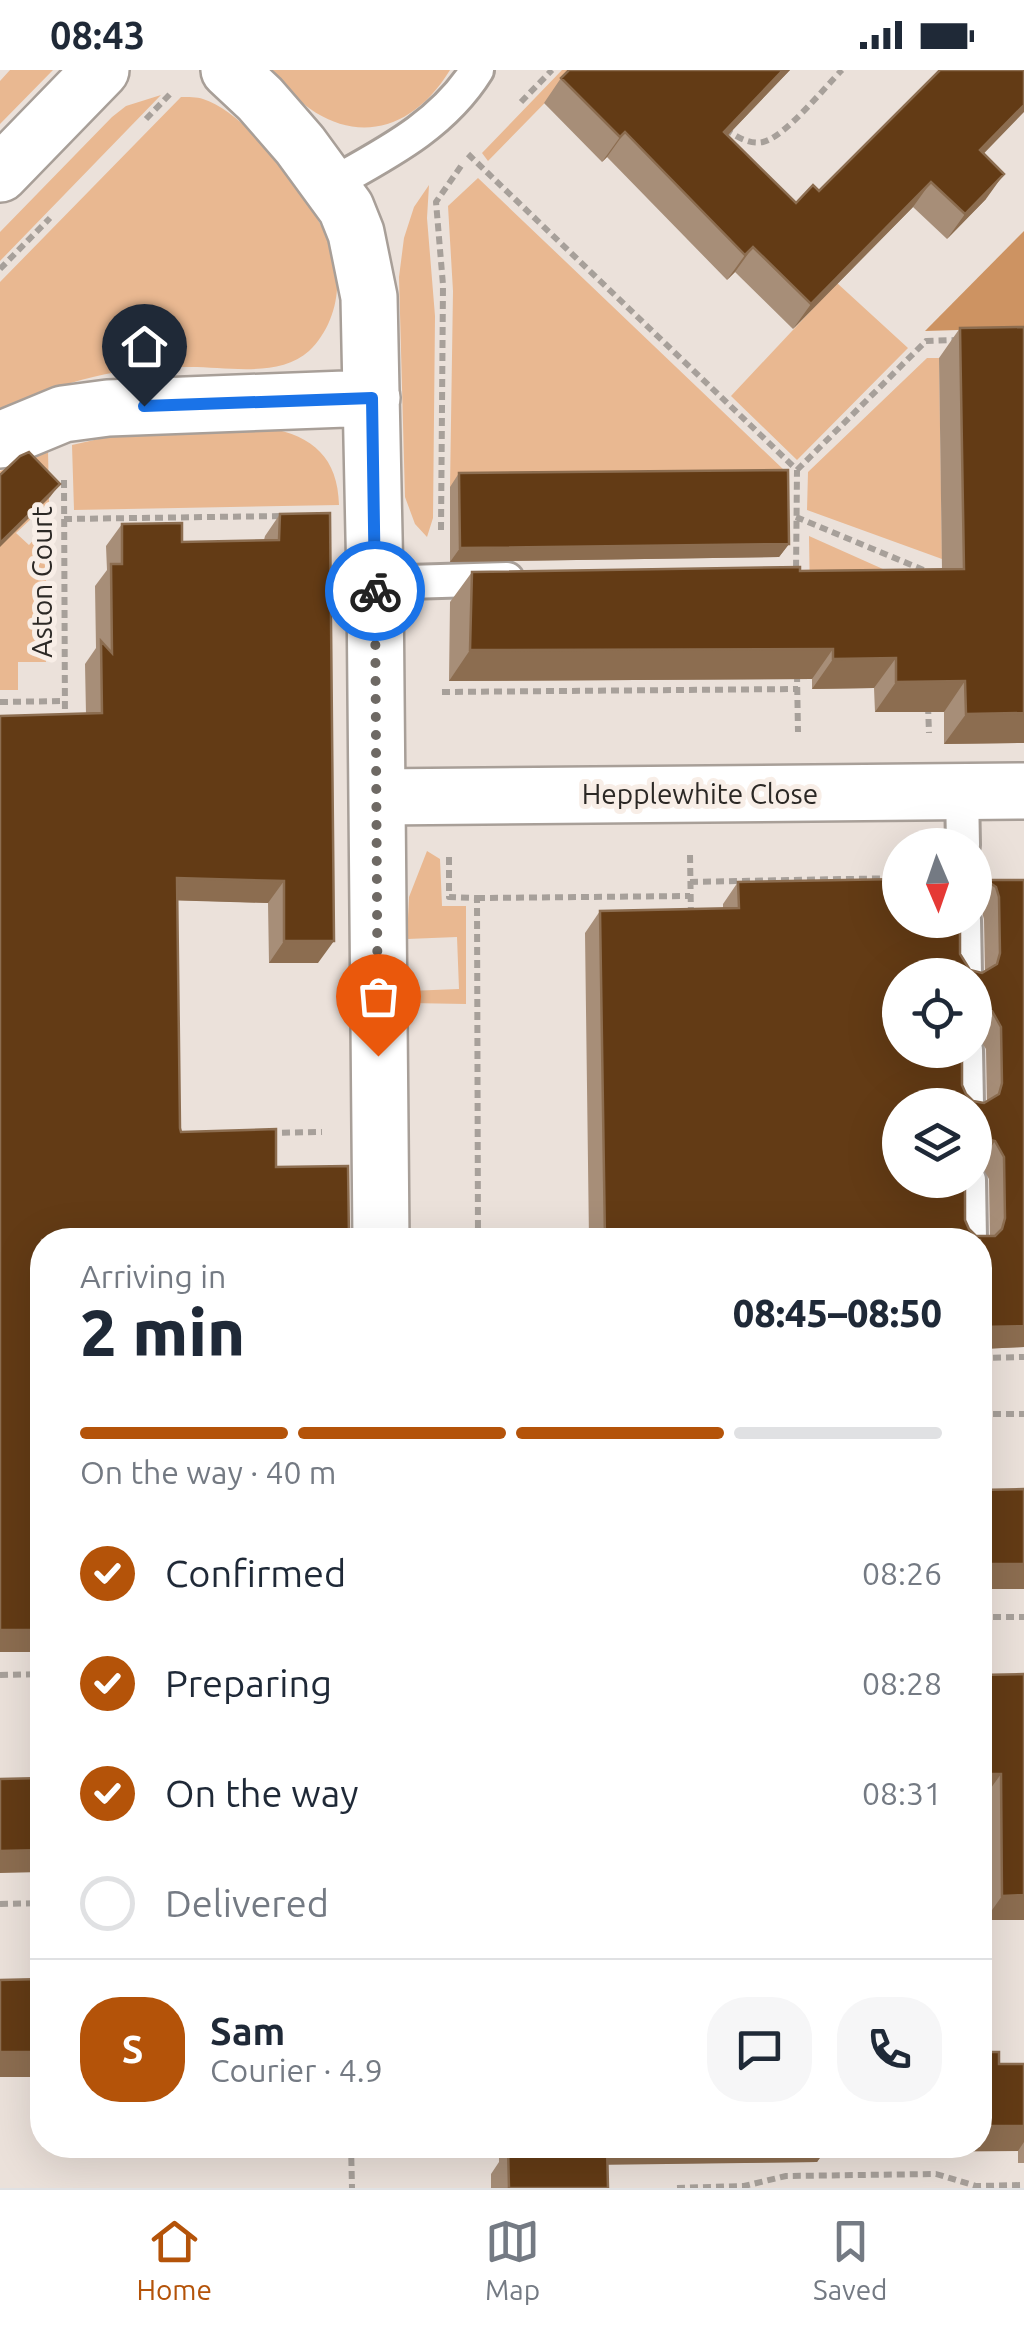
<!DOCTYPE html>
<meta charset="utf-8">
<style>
:root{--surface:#fff;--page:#f6f6f7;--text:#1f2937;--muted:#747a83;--line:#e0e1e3;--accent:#b45309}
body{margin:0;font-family:Ubuntu,sans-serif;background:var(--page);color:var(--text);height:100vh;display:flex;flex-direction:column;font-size:38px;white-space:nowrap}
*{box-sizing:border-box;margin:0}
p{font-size:32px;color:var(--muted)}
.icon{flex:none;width:55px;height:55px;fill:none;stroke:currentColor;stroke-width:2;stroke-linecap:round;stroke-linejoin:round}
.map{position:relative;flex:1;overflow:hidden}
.drawer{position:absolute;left:30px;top:1158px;width:962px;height:930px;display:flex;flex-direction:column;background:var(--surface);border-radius:40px;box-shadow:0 10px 40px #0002}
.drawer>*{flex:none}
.needle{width:65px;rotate:178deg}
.fabs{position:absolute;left:882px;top:758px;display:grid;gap:20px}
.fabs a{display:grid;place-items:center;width:110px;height:110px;border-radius:50%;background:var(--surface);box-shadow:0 10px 40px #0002;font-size:50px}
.pin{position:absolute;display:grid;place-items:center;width:85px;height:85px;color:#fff;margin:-102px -42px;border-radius:50% 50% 50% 0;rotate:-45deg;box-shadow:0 0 10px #0007}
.pin .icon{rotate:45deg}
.courier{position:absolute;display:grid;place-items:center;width:100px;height:100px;margin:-50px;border:8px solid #1a73e8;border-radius:50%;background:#fff;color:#222;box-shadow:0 2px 12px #0007}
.headline em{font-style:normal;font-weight:800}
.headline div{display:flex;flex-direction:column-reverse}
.headline{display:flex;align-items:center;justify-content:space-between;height:170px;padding:0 50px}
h1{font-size:65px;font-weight:800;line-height:75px}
.bar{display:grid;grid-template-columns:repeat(4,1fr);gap:15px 10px;align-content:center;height:120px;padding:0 50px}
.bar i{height:12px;border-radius:8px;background:var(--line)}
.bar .current{background:var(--accent)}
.bar p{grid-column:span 4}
.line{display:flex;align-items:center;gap:25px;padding:0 50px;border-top:2px solid var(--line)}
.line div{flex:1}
.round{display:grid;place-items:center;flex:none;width:105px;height:105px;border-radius:40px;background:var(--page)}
ol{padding:0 50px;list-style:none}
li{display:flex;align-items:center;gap:30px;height:110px}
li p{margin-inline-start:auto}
li .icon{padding:10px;border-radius:50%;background:var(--accent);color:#fff;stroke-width:4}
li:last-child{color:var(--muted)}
li i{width:55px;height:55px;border:5px solid var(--line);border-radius:50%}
.status{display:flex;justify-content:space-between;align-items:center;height:70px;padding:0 50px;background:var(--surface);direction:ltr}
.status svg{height:28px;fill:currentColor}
.tabs{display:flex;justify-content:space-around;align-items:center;height:140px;border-top:2px solid var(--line);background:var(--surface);font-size:28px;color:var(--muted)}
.tabs a{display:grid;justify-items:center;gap:5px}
.tabs .current{color:var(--accent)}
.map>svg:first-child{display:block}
.green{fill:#e9b891}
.forest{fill:#cd9362}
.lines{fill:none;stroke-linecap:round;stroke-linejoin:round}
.service-casing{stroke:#a89f98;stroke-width:38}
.minor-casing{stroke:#a89f98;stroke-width:60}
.tertiary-casing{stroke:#a89f98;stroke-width:60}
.path{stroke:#a7a09a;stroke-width:6;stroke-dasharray:8 5;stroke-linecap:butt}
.service{stroke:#fff;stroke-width:32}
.minor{stroke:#fff;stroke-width:55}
.tertiary{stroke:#fff;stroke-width:55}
.wall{fill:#a78e78;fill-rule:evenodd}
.shaded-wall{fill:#8c6d50}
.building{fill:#633b15;stroke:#8c6d50;stroke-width:2.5;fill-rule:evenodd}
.done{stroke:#6e6964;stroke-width:10;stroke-dasharray:0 18}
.route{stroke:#1a73e8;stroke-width:12}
.labels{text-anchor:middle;stroke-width:10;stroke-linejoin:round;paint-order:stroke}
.street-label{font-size:28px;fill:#2b2825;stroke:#f8eee7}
</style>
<div class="status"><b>08:43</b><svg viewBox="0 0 49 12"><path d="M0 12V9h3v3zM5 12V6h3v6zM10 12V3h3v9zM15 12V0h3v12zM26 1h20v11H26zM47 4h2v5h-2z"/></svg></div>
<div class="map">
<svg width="1024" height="2118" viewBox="0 0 1024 2118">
<rect width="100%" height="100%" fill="#ebe1da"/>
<path class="green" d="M10 0H53L0 54V11Z
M272 0H450C401 80 324 73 272 0Z
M562 0H577L488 91 482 83Z
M161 25 0 191V162L112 47 126 36Z
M181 27C188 27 197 27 203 29 251 43 330 149 336 197 341 227 331 260 309 281 279 308 227 297 191 297 158 297 125 299 93 307 61 314 30 328 0 341V212Z
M478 108 784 400 450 417 453 221 448 136Z
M429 115 427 148 435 246 433 448 427 467 415 454 405 427 399 207 404 168 414 137Z
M837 213 908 278 797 390 731 326Z
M927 288H939L942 489 807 440 808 402Z
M269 358C313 366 338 388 339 435L74 440 72 375 121 364Z
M48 380 49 432 16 463 29 475 46 456V592H18V620H0V401Z
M809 466 912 512 810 531Z
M427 781 440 789 442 836H466V934L409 933 408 921 459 919 457 867 407 869 409 827Z"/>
<path class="forest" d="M1024 161V258L925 261Z"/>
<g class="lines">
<defs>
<path id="service" d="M330 115C385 84 442 56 477 0
M375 513 507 509
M962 722 963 775
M964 850 965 905
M966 980 967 1035
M969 1110 970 1170"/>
<path id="minor" d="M229 0 260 29 300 75 346 138 356 163 369 227 375 513 381 1170
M0 370 63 344 108 338 372 328
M377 727 1024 721"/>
<path id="tertiary" d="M0 104 101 0"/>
</defs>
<use href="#service" class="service-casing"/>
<use href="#minor" class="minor-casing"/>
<use href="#tertiary" class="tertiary-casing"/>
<path class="path" d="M521 32 552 0
M146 49 172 22
M725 59C736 66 749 75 763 72 785 67 824 18 842 0
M468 84 797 400 796 502
M0 199 50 148
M797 400 926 271 957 270
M64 410 65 653
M796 447 926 501
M64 449 283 446
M441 460 443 215 436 132 461 96
M797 604 798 662
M442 622 798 619
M0 632 65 631
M928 636 929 663
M690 785 691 847
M449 787V827L477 828 478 1170
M690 812 900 808
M477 828 690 826
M269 1063 322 1062
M980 1288 1024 1287
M980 1344H1024
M980 1547H1024
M0 1605 42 1604
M0 1834 42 1833
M351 2075 352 2118
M677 2118 744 2116 786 2106 936 2104 976 2116 1024 2115"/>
<use href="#service" class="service"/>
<use href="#minor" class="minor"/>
<use href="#tertiary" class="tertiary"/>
</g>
<path class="wall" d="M569 0H790L728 65 796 133 819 121 984 83 986 129 947 169 913 137 793 259 735 202 727 210 607 87 602 92 544 33 561 8Z
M960 258 1024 673 944 674V642H875L874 618 812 619V609L449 611 450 532 472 502 942 499 939 288Z
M459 403 789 474 779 487 450 492V417Z
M280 444 318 893H269L268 833 177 830 42 1170V1582H0V646L86 644 85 594 96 578 95 516 107 500 106 476 122 454 182 472 264 470 265 466Z
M986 810H1024V1277L982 1279V1307L980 1311V1170H589L585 863 600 841 723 838V834L738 812 960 884 970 900 982 903 985 901 984 849 981 839 975 835V826ZM900 905 976 963 986 979 987 1031 984 1033 973 1031 966 1024 962 1015ZM900 1035H975V1092L980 1093 989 1109 990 1166H976L969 1159 965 1150Z
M1024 1604V1850H985L983 1729H980V1605Z
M999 1994H1024V2093H1018V2081L824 2082 817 2092 607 2094 608 2118H491V2104L499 2092V2075H980Z"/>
<path class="shaded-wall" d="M783 0H790L707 87 724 62Z
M1024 35V42L963 105 980 80Z
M625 62 607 87 602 92 620 67Z
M1004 104 986 129 947 169 965 144Z
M931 112 913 137 793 259 811 234Z
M753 177 735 202 727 210 745 185Z
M60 414 50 427 0 477V473Z
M789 474 779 487 450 492 460 478Z
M833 579 812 609 449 611 470 580Z
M896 588 874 618 812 619 833 589Z
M965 611 944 642H875L896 612Z
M1024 643V673L944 674 966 644Z
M177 808 284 811 268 833 162 830Z
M284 871H334L318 893H269Z
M980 938 992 941 976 963H975V941Z
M983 1068 995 1071 980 1093 975 1092V1071Z
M1024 1256V1277L980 1279 981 1257Z
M980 1494H1024V1519H980Z
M0 1560H42V1582H0Z
M980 1704H1001L983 1729H980Z
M42 1780V1802L0 1803V1781Z
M1024 1825V1850H985L1002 1826Z
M0 1982H42V2007H0Z
M980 2056H1024V2072L1018 2081 824 2082 817 2092 590 2095 603 2075H980Z"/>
<path class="building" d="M569 0H783L724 62 796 133 813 115 819 121 940 0H1024V35L980 80 1004 104 965 144 931 112 811 234 753 177 745 185 625 62 620 67 561 8Z
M1024 257V643L966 644 965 611 896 612V588L833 589V579L470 580 472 502 800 497V501L964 499 960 258Z
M29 382 60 414 0 473V405L20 386Z
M788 400 789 474 460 478 459 403Z
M330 443 334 871H284V811L177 808 180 1058 181 1062 276 1059V1097L348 1096 349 1170H42V1560H0V646L102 643 101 571 112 583 111 494H122V454L182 453V472L279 470 280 444Z
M900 809V850H960V884L970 900 982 903 997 894 1000 883 999 827 996 817 986 810H1024V1256L981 1257 982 1307H980V1170H605L600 841 739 838 738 812ZM900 905H975V941L980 938 992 941 1001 957 1002 1013 999 1024 984 1033 973 1031 966 1024 962 1015V980H900ZM900 1035H975V1071L983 1068 995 1071 1004 1087 1005 1148 1002 1159 995 1166H976L969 1159 965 1150V1110H900Z
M1024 1419V1494H980V1420Z
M1024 1604V1825L1002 1826 1001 1704H980V1605Z
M42 1708V1780L0 1781V1709Z
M42 1909V1982H0V1910Z
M980 1982H999V1994H1024V2056H980Z
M516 2075H607L608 2118H509L508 2078H516Z"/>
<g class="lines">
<path class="done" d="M375 521 378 986"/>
<path class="route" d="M144 336 372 328 375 521"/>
</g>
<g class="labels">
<g class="street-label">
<text transform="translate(42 512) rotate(-90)" y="10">Aston Court</text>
<text x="700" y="734">Hepplewhite Close</text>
</g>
</g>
</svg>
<div class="fabs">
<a><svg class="needle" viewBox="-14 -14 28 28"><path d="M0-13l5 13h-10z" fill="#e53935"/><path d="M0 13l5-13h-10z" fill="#747a83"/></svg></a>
<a><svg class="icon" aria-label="locate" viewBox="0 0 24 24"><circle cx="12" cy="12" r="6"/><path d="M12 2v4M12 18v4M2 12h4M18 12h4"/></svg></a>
<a><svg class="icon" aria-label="layers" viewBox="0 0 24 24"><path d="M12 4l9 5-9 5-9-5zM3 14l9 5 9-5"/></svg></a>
</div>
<div class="pin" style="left:378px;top:986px;background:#ea580c"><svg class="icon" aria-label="bag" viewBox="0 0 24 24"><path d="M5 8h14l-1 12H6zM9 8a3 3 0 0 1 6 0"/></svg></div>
<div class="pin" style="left:144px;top:336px;background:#1f2937"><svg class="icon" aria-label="home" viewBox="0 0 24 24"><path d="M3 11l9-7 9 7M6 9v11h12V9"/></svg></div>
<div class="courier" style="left:375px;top:521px"><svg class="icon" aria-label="bike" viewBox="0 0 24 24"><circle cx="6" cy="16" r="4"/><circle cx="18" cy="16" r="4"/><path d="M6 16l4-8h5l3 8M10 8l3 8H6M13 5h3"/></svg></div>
<section class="drawer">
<div class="headline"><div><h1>2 min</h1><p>Arriving in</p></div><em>08:45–08:50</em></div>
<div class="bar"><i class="current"></i><i class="current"></i><i class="current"></i><i></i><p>On the way · 40 m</p></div>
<ol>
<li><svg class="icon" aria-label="check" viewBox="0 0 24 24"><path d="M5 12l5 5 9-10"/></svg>Confirmed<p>08:26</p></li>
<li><svg class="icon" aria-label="check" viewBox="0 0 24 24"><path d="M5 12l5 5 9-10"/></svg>Preparing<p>08:28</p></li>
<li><svg class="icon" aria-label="check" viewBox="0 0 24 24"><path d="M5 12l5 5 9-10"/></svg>On the way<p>08:31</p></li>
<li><i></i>Delivered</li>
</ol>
<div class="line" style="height:180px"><b class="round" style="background:var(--accent);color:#fff">S</b><div><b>Sam</b><p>Courier · 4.9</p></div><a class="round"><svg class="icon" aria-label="chat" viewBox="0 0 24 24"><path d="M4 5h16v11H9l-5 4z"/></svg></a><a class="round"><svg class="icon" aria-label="phone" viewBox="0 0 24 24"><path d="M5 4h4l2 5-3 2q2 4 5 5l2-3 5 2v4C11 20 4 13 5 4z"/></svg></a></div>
</section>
</div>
<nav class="tabs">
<a class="current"><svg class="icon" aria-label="home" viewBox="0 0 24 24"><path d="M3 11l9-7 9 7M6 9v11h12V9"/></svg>Home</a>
<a><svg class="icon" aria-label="map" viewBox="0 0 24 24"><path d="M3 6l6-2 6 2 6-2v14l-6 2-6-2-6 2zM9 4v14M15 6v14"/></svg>Map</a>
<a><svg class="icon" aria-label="saved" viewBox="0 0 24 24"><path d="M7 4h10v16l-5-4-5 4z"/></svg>Saved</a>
</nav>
